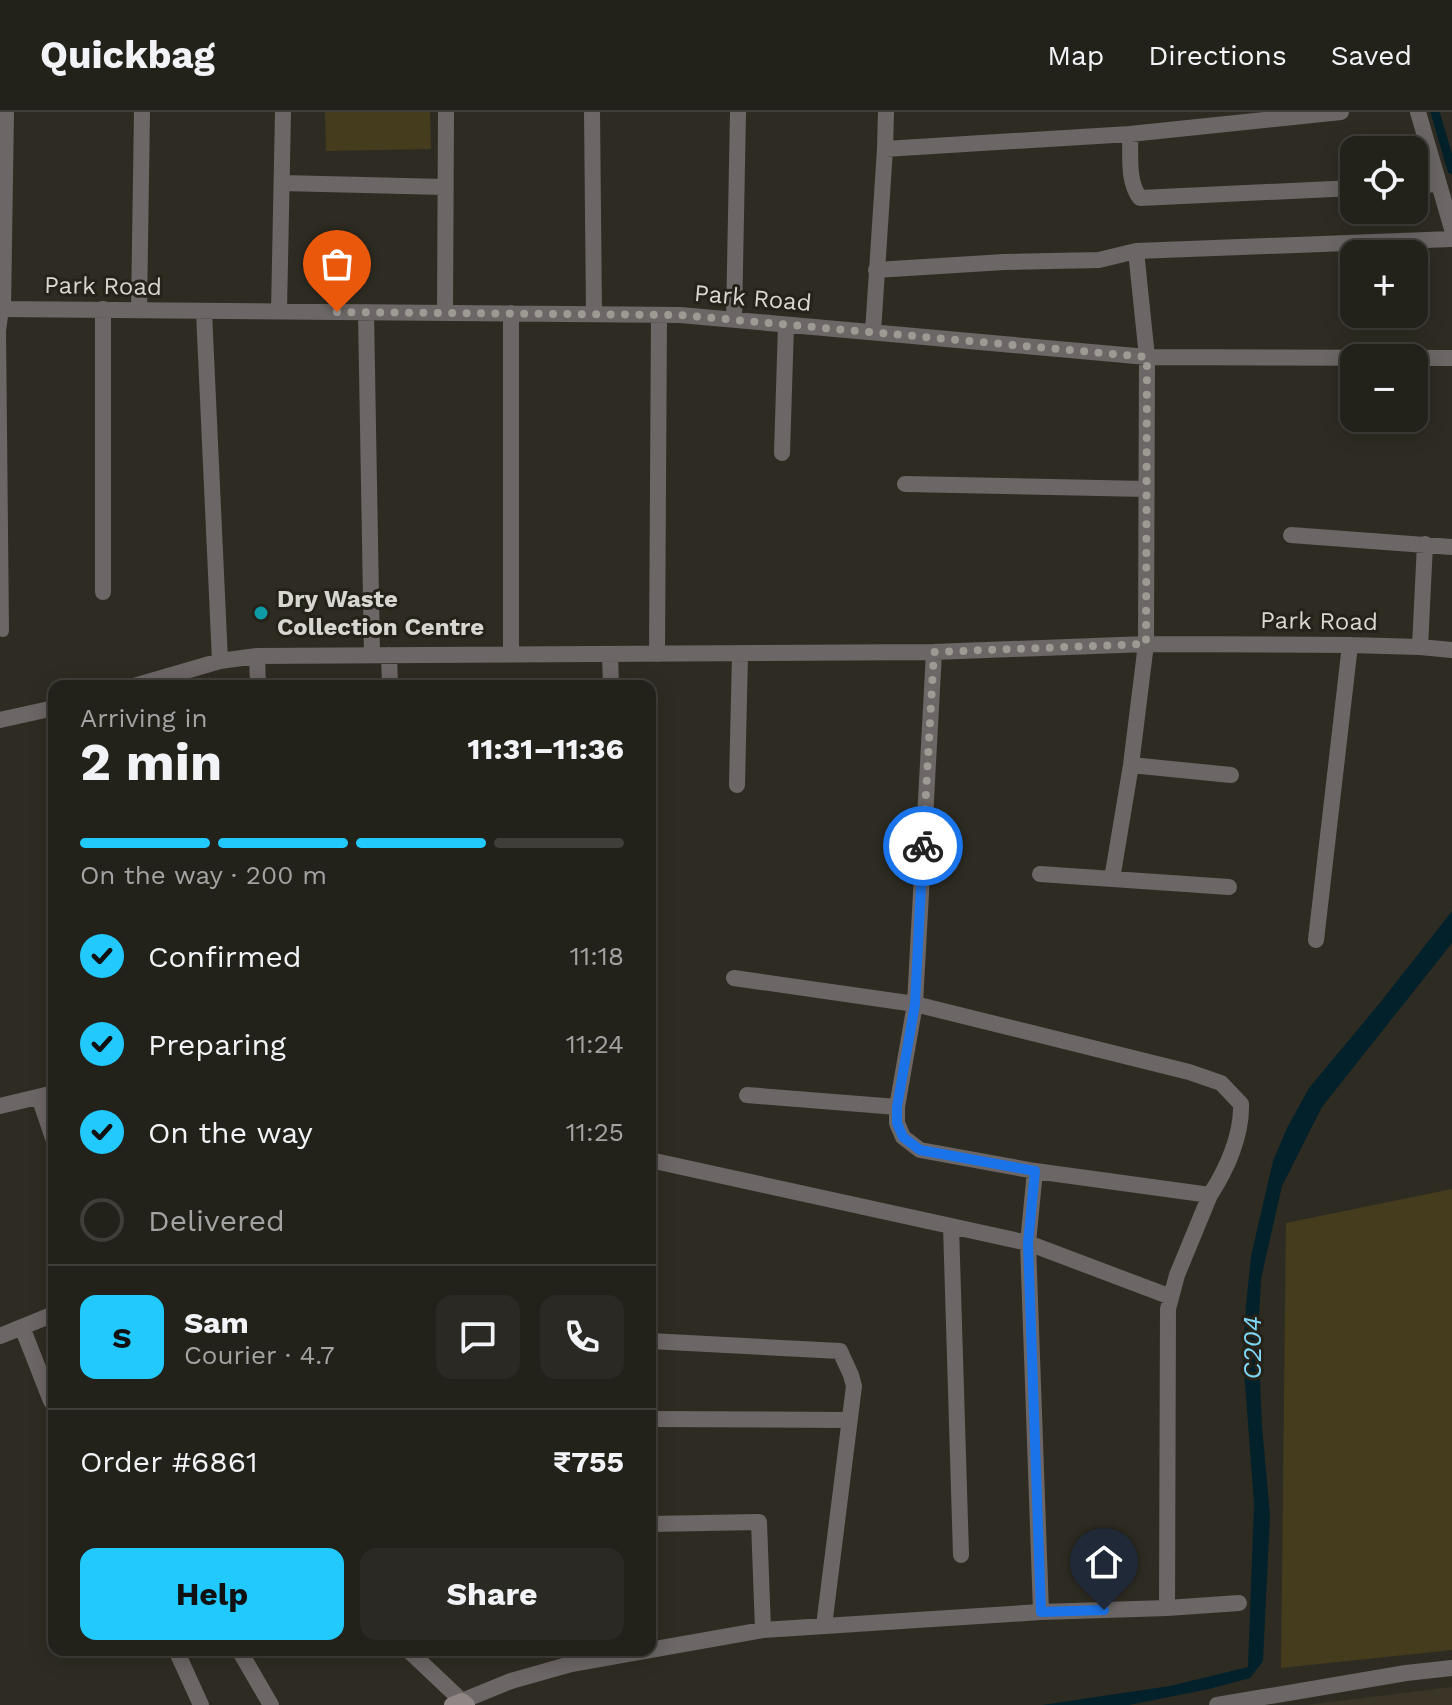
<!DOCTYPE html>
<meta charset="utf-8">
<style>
:root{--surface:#22211a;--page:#2a2923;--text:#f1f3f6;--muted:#a2a3a2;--line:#3f3e39;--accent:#22c9fd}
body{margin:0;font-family:"Work Sans",sans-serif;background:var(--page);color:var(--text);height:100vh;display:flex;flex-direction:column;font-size:30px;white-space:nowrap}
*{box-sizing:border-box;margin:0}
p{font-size:26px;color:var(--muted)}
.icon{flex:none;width:44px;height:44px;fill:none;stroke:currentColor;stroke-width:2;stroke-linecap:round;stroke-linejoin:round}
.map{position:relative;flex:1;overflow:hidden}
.side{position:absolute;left:48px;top:568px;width:608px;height:976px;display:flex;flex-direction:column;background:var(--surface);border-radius:16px;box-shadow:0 4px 20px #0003,0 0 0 2px var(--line)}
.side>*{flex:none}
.buttons{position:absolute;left:1340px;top:24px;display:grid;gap:16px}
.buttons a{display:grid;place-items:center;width:88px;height:88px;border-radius:16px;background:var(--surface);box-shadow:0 4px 20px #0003,0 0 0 2px var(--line);font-size:40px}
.pin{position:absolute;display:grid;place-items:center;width:68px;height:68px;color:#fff;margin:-82px -34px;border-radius:50% 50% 50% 0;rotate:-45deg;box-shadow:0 0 8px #0007}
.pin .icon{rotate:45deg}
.courier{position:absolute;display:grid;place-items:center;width:80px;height:80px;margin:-40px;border:6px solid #1a73e8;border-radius:50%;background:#fff;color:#222;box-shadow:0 2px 10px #0007}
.head em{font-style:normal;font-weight:700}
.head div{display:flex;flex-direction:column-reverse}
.head{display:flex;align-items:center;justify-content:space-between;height:136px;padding:0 32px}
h1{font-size:52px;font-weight:700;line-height:60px}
.bar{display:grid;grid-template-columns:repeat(4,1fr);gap:12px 8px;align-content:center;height:96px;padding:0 32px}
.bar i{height:10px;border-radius:6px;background:var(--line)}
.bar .on{background:var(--accent)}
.bar p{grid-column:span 4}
.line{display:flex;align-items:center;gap:20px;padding:0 32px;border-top:2px solid var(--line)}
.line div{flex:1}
.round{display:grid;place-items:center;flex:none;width:84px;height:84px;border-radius:16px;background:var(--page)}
ol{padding:0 32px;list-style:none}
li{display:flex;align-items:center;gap:24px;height:88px}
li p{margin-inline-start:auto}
li .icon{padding:8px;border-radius:50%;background:var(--accent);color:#111;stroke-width:4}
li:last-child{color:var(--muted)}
li i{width:44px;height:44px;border:4px solid var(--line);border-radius:50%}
.cta{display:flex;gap:16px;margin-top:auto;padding:16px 32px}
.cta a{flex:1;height:92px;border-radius:16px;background:var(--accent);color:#111;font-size:32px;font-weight:700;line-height:92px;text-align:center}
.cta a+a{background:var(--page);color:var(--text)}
header{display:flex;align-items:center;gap:48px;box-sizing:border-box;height:112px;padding:0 40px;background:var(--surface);border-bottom:2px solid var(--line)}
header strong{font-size:38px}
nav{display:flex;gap:44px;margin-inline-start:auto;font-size:28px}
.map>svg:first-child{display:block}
.built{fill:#3a3526}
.green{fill:#453c1e}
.water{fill:#03212b}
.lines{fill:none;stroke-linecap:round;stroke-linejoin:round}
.stream{stroke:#03212b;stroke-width:9}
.lane{stroke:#6c6666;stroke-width:12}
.street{stroke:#6c6666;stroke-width:16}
.secondary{stroke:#908686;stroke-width:16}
.done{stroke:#9c9a93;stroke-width:8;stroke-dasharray:0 14.4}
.route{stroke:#1a73e8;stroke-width:10}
.culture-dot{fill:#0f9aa8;stroke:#252219;stroke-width:3}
.labels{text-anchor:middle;stroke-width:6;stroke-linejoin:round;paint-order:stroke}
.street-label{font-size:24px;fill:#d8d6d0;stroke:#252219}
.poi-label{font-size:24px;font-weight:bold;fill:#d8d6d0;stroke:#252219;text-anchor:start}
.water-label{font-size:26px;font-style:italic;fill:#7ed5f6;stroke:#252219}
</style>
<header>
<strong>Quickbag</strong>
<nav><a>Map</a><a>Directions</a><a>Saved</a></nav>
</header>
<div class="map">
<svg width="1452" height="1593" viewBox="0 0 1452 1593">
<rect width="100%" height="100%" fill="#2e2c22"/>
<path class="built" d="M1452 1575V1593H1306Z"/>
<path class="green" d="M325 0H430L431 37 326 39Z
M1452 1077V1538L1281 1556 1286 1111Z"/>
<path class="water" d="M1452 799V831L1322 995 1282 1074 1261 1167 1258 1224 1262 1314 1270 1403 1263 1549 1250 1566 1209 1577 1129 1593H1042L1170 1574 1248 1555 1254 1392 1243 1244 1246 1193 1251 1144 1273 1049 1287 1016 1309 976 1379 892Z"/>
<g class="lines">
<path class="stream" d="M1435 0 1452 58"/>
<path class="lane" d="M3 197 0 219 3 519"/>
<path class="street" d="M592 0 594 202
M1418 0 1452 117
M1130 22C1131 42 1127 70 1140 86L1354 76
M885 37 1130 22 1341 0
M282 71 445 75
M1414 73 1439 72
M876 158 1004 150 1099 148 1136 139 1452 127
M0 197 680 203 1147 245 1452 246
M3 197 6 0
M103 197V480
M139 198 142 0
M279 199 283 0
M204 200 220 549
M366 200 372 543
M445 201 446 0
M734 208 738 0
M873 220 885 37 886 0
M782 341 786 213
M905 372 1146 377
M1291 423 1452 435
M1420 535 1425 432
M511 542V201
M610 542 611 574
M657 542 659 203
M389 543 390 574
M257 544 258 574
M134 574 220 549 257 544 934 540 1146 532 1350 533 1420 535 1452 538
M0 608 54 596
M1131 653 1231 663
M737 673 740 542
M1040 762 1229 775
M1112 767 1131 653 1146 532 1147 245 1136 139
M1316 828 1350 533
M734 866 915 892 1189 960 1221 971 1241 992C1242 1023 1227 1057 1210 1083L1035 1059 920 1038 903 1025 897 1011V995L915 892 934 540
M747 983 897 995
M39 985 54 1029
M0 994 54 981
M650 1048 1028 1131 1171 1185
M1035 1059 1028 1131 1041 1500
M951 1114 961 1443
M22 1215 51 1289
M0 1224 54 1202
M650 1229 840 1239 851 1263 854 1274 824 1514
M650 1307 848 1308
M650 1412 759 1410 763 1518
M1167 1496 1168 1197 1177 1163 1210 1083
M176 1538 201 1593
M239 1538 271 1593
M408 1538 462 1589 511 1569 571 1552 763 1518 1041 1500 1167 1496 1239 1491
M1217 1593 1406 1561 1452 1556"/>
<path class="secondary" d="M452 1593 462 1589 467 1593"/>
</g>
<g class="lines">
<path class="done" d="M337 200 680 203 1147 245 1146 532 934 540 923 734"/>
<path class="route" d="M923 734 915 892 897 995V1011L903 1025 920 1038 1035 1059 1028 1131 1041 1500 1104 1498"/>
</g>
<circle class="culture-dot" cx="261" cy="501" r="8"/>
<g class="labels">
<g class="street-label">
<text transform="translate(103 174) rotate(1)" y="8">Park Road</text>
<text transform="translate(753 186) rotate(5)" y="8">Park Road</text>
<text transform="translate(1319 509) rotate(1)" y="8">Park Road</text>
</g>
<g class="poi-label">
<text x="277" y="495">Dry Waste<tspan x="277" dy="28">Collection Centre</tspan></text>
</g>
<g class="water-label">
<text transform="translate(1252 1236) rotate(-90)" y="9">C204</text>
</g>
</g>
</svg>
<div class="buttons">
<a><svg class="icon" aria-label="locate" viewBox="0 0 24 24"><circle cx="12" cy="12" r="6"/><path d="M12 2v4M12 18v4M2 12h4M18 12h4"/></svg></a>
<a>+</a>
<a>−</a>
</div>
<div class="pin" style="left:337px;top:200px;background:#ea580c"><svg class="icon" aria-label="bag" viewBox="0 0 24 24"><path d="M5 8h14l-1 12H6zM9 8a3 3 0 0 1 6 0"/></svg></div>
<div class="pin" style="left:1104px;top:1498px;background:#1f2937"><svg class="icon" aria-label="home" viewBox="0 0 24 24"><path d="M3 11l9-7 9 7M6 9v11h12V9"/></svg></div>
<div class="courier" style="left:923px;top:734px"><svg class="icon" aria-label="bike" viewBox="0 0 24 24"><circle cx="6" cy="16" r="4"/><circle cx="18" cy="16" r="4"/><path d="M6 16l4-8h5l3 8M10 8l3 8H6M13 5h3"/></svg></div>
<section class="side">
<div class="head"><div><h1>2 min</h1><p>Arriving in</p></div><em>11:31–11:36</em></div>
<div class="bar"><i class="on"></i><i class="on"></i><i class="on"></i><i></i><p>On the way · 200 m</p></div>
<ol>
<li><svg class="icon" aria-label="check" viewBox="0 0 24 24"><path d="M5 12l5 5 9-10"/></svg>Confirmed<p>11:18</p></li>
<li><svg class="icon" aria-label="check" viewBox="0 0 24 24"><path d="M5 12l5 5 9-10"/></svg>Preparing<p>11:24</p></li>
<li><svg class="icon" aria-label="check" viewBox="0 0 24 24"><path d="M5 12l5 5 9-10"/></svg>On the way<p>11:25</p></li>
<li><i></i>Delivered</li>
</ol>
<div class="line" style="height:144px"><b class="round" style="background:var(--accent);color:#111">S</b><div><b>Sam</b><p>Courier · 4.7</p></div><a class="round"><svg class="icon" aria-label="chat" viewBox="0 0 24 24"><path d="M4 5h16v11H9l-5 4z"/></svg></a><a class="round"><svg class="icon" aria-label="phone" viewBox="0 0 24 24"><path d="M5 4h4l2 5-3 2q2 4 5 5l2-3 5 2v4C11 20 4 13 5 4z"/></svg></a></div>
<div class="line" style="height:104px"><div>Order #6861</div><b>₹755</b></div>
<div class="cta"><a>Help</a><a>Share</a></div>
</section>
</div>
